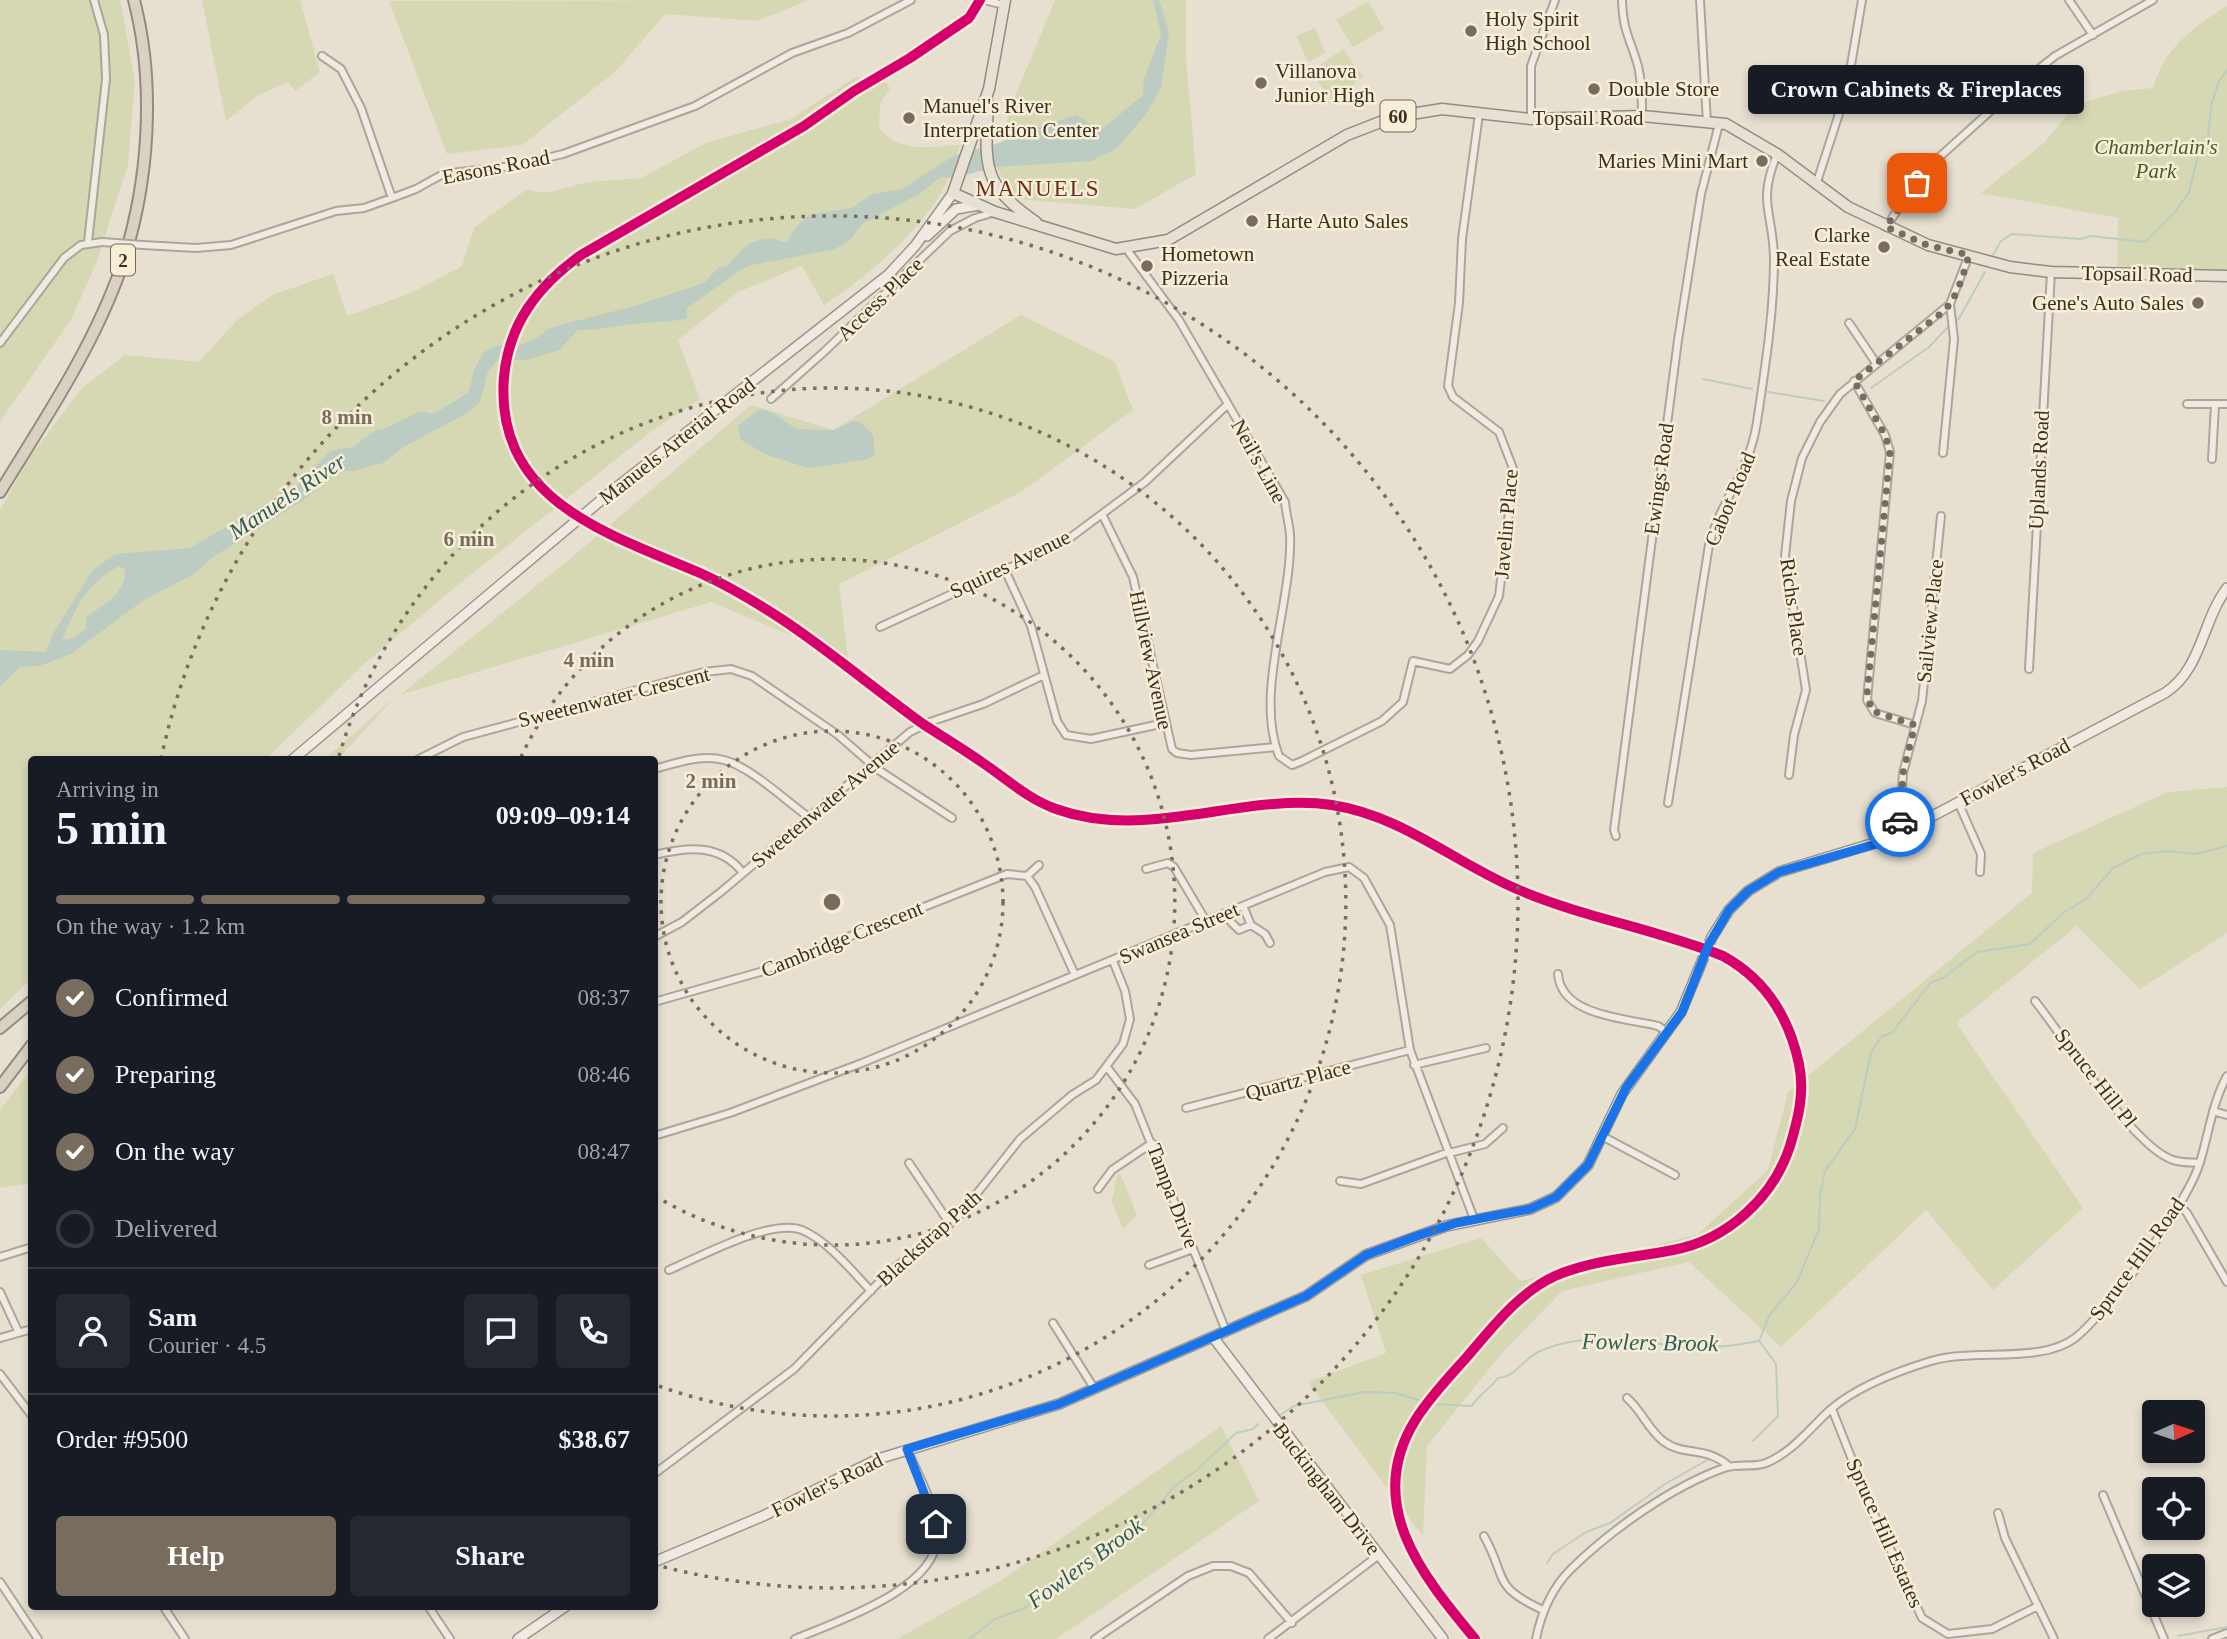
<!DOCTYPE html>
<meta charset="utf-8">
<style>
:root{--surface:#171b24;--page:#242831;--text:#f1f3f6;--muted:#9ea1a6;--line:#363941;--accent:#786c5e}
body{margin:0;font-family:"Times New Roman",serif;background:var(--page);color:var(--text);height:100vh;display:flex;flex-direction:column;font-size:26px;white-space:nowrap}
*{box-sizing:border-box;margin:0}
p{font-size:23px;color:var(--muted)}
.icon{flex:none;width:38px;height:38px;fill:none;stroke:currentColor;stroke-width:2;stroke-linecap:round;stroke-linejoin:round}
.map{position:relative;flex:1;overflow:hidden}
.side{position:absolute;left:28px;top:756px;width:630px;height:854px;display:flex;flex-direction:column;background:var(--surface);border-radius:7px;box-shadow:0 4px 10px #0003}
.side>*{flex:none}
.needle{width:46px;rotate:87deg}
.fabs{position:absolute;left:2142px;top:1400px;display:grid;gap:14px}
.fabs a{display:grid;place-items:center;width:63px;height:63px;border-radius:7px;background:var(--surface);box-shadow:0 4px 10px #0003;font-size:35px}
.pin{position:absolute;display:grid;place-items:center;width:60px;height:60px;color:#fff;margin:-30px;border-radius:14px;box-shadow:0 4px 10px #0006}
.courier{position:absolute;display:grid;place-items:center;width:70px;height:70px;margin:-35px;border:5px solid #1a73e8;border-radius:50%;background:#fff;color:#222;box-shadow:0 2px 9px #0007}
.bubble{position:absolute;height:49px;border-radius:7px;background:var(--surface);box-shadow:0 4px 10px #0003;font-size:23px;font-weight:600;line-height:49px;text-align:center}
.head em{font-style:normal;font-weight:600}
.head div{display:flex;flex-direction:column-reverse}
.head{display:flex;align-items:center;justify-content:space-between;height:119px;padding:0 28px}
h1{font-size:46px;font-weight:600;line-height:52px}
.bar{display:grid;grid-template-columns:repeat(4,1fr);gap:10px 7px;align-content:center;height:84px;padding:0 28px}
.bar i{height:9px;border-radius:5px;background:var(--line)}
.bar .on{background:var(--accent)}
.bar p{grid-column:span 4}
.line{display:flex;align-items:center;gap:18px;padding:0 28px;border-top:2px solid var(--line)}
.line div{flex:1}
.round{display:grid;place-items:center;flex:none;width:74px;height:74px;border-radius:7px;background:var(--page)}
ol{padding:0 28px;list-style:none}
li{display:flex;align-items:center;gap:21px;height:77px}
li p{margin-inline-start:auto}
li .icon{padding:7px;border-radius:50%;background:var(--accent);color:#fff;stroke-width:4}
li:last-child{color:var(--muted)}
li i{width:38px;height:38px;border:4px solid var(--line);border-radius:50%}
.cta{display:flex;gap:14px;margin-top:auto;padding:14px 28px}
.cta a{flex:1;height:80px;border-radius:7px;background:var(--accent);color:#fff;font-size:28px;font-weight:600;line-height:80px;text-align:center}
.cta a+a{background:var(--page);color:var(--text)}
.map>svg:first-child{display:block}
.green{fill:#d6d7b3}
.water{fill:#bcccc2;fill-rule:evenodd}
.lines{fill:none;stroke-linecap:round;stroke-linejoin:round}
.stream{stroke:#bcccc2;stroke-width:2}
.street-casing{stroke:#ada599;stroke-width:10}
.secondary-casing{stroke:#9c958a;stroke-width:12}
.primary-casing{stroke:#928b80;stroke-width:13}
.highway-casing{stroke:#928b80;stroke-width:14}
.street{stroke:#efebe3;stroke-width:6}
.secondary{stroke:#efebe3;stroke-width:9}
.primary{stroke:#e6e1d4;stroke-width:10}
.highway{stroke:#dad1c2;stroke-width:10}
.street-bridge-casing{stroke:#ada599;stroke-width:10;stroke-linecap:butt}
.street-bridge{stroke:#efebe3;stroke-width:6}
.cycleway-casing{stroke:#f7eed8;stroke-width:15}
.cycleway{stroke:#d6006c;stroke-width:10}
.done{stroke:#786c5e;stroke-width:7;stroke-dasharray:0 12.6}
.route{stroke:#1a73e8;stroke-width:9}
.ring{fill:none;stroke:#786c5e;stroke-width:3.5;stroke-dasharray:3.5 7}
.poi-dot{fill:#786c5e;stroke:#f7eed8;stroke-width:2.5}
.labels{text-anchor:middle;stroke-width:5;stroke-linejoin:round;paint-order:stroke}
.shield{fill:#f7eed8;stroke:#756857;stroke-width:2}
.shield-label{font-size:19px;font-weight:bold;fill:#3d2e20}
.poi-label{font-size:21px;fill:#3d2e20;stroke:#f7eed8;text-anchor:start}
.street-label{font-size:21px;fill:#3d2e20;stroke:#f7eed8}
.park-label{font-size:21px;font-style:italic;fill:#4d5a26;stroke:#f7eed8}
.neighbourhood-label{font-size:23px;letter-spacing:2px;fill:#6b2e1e;stroke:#f7eed8}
.water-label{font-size:23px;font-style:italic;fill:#2f5d5a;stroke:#f7eed8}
.centre{fill:#786c5e;stroke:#f7eed8;stroke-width:3.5}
.ring-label{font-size:21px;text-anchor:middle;font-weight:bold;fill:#786c5e;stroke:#f7eed8;stroke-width:5;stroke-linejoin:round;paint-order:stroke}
</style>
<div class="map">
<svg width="2227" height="1639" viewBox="0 0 2227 1639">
<rect width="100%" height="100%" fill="#e7e0d1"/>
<path class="green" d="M0 0H120L135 81 128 164 97 261 72 318 0 422Z
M202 0H300L320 72 295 91 288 82 258 95 226 121Z
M808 0 757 21 665 14 615 72 522 145 447 154 389 1Z
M1055 0H1186V58L1196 174 1135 209 1017 199 996 167 1010 109Z
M1368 1 1384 29 1353 47 1336 20Z
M2227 6V276L2117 273 2118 218 1981 193 2045 142 2075 105 2122 91 2153 88C2165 47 2192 28 2227 6Z
M1315 28 1325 53 1311 61 1307 60 1296 36Z
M1343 49 1363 77 1331 100 1311 71Z
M879 75 890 88 880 104 879 128C903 155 927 146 960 145 955 158 951 173 945 186 921 231 866 278 824 305L802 266 738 292 678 340 700 399 653 430 459 584 363 665 266 759 32 760 31 979 0 1009V510L30 457 81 389 125 355 199 362 237 320 272 295 333 274 347 316 411 293 462 266 474 228 527 189 545 193 588 182 641 178 706 143 791 119 854 78Z
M1021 315 1115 362 1133 410 1021 492 839 584 848 659 711 602 400 695 570 559 751 405 833 430Z
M395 697 338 759H325Z
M2227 787V933L2140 989 2077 926 1956 1023 2083 1208 1993 1290 1926 1210 1781 1347 1689 1262 1562 1291 1502 1353 1427 1446 1423 1536 1308 1382 1386 1353 1361 1275 1481 1238 1520 1281 1698 1234 1768 1170 1788 1092 2032 893 2033 853 2168 792Z
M31 1069V1183L0 1188V1110Z
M1120 1173 1137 1215 1123 1229 1111 1200C1117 1191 1112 1181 1120 1173Z
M1221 1426 1259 1501 1056 1639H897L1002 1580Z"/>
<path class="water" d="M1153 0H1159L1169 32 1161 88 1147 113 1117 148 1091 161 996 167 954 178 941 177 919 194 862 224 851 239 835 249 747 266 687 308V318C669 323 661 321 644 323 622 324 601 331 578 330L559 350 527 360H498L488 371 480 402 469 412 405 446 383 463 352 471H338L305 499 213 557 194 574 144 600 71 654 39 666 20 667 0 687V650L46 652 54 632 93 570 115 554 190 548 298 485 330 451 353 447 376 430 387 428 420 411 434 414 469 392 474 370 483 353 494 346 520 345 537 338 549 328 638 305 704 283 718 268 727 266 747 245 759 240 773 238 786 243 796 227 809 215 852 208 872 194 902 189 955 155 1013 139 1018 133 1077 115 1100 131 1143 95 1144 79 1161 34ZM119 566 125 570C126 593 104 605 87 616L86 628 75 637 62 641C76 606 86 585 119 566Z
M761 409 775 414 796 429 833 430 854 421 860 422 873 435 875 455 864 460 808 468 767 455 741 440 738 425Z"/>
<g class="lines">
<path class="stream" d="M1992 257 2001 241 2012 234 2080 239 2091 236 2145 242 2175 212 2189 192 2198 156 2207 143 2212 102 2219 81 2227 70
M1958 320 1985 272
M1703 379 1752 389
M1871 388 1929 347 1948 327
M1768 392 1824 401
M1759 1341 1769 1316 1797 1282 1819 1229 1820 1195 1825 1171 1855 1129 1871 1052 1882 1036 1892 1033 1930 983 1943 978 1977 952 2030 944 2063 913 2087 898 2113 868 2141 854 2168 851 2195 854 2227 846
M1280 1415 1294 1406 1364 1392 1396 1393 1431 1404 1472 1406C1479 1394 1490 1389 1498 1378 1517 1376 1522 1360 1538 1352 1574 1335 1611 1339 1650 1340 1675 1353 1730 1347 1758 1341
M1753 1441 1778 1416 1776 1364 1760 1342
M1547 1563 1553 1554 1586 1532 1610 1523 1665 1484 1709 1459
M2178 1636 2227 1627
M969 1639 995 1619 1025 1608 1051 1583 1140 1527 1175 1486 1198 1469 1236 1433 1253 1429 1258 1424"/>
<defs>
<path id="street" d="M984 0 1004 5
M1622 0C1623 32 1630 38 1638 66 1642 83 1642 99 1642 116
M1700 0 1707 123
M2069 0 2093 35
M322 56 341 69 361 108 392 198
M1531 119V66L1555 0
M1816 185 1847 89 1862 0
M1886 227 1925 170 2026 79 2055 56 2153 0
M88 242 106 79 104 35 94 0
M143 245 196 248 231 245 336 211 364 208 392 198 416 189 443 174 512 166 563 154 695 106 792 53 848 33 911 0
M1125 247 1179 320 1285 502C1286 513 1289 524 1290 534 1293 601 1254 692 1279 756L1292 765 1302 761 1382 721 1403 702 1413 661 1450 669 1468 655 1478 641 1499 596 1514 471 1499 432 1453 397 1448 386 1459 303 1462 239 1479 114
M1849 323 1876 363
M0 343 64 258 81 245 102 242
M1854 381 1885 435 1890 452 1867 700 1875 713 1915 725
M771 399 825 351 950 231 975 218 995 212
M2187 404H2227
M1943 453 1954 339 1950 304
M2212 459 2215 405
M1102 514 1133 577 1172 749 1177 753 1191 755 1276 747
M1004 568 1031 626 1057 721 1066 735 1091 739 1165 723
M880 627 1063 543 1145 482 1227 405
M2029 669 2051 272
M417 760 463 737 704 672 731 669 752 676 838 735 877 769 952 818
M654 769C676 763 702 754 724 760 751 767 787 802 810 818
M1789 775 1794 735 1806 690 1785 556 1791 501 1802 458 1820 422 1840 394 1950 304 1969 255
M1958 802 1981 854 1980 872
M1668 803 1709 545C1721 499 1749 474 1757 422 1765 369 1774 312 1774 258 1773 211 1757 204 1777 154
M1899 834 1903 773 1922 701 1941 516
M1616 836 1614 830 1678 340 1701 194 1719 124
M654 855C688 847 720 843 743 873
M1146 869 1168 863 1174 867 1206 921
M1027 876 1039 865
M1243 906 1251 925 1265 934 1270 943
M1223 914 1239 930 1251 925
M654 937 682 922 722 891 910 732 930 722 983 704 1044 675
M1558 974C1561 1016 1625 1018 1658 1026L1667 1032
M2035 1001C2064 1037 2133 1147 2173 1160 2181 1163 2191 1162 2200 1163
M654 1002 760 972 1007 874 1027 876 1035 887 1075 975
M1414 1065 1486 1048
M1107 1067 1135 1104 1226 1331
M1186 1108 1410 1050
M2213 1111 2227 1115
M654 1136 730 1113 862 1063 1325 872 1349 867 1364 878 1390 925 1410 1050 1474 1219
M1602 1136 1675 1175
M1449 1153 1485 1144 1503 1128
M909 1163 950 1224
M1340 1181 1361 1184 1449 1152
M1098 1189 1112 1170 1152 1143
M2178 1204 2187 1213 2227 1282
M0 1257 32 1247
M1149 1265 1193 1249
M669 1270C700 1257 770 1218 802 1230 828 1241 852 1271 871 1291
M0 1292 18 1331
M1053 1323 1094 1388
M0 1338 32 1329
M0 1374 32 1416
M1627 1398C1641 1410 1648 1429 1663 1441 1684 1457 1704 1445 1729 1466
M1832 1409 1870 1505 1922 1618 1948 1634 1992 1629 2038 1606
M654 1474 794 1369 886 1275 959 1216 1020 1139 1072 1095 1096 1080 1123 1044 1130 1019 1125 991 1113 961
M2103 1495 2164 1639
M1998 1513 2005 1538 2054 1639
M1484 1536C1508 1579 1491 1586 1543 1610
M0 1582 38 1639
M163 1606 185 1639
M428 1606 450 1639
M795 1639C835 1622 938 1589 937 1536 937 1507 918 1475 907 1449
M1095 1639 1188 1576 1213 1566H1231L1249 1573 1292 1623
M1268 1639 1379 1555
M1536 1639C1541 1614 1552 1588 1571 1569 1611 1530 1671 1487 1724 1468 1738 1463 1753 1468 1766 1463 1793 1452 1810 1428 1831 1409 1857 1387 1898 1371 1931 1361 1975 1348 2041 1364 2075 1338 2109 1311 2188 1203 2200 1162 2209 1133 2212 1103 2227 1076
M2212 1639 2227 1633"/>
<path id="secondary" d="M927 236 956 209 979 205
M292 760 612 491 888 275 915 246 953 193
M1213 1337 1443 1639
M654 1562 763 1516 878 1459 1059 1404 1306 1296 1366 1255 1446 1226 1530 1209 1556 1197 1588 1165 1622 1094 1681 1012 1712 937 1729 910 1748 891 1779 872 1891 838 2165 693C2202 669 2202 621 2227 588
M518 1639 566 1606"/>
<path id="primary" d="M1005 0 989 89 953 193 995 212 1116 249 1168 240 1347 135 1393 117 1442 109 1531 119 1642 116 1726 124 1777 154 1848 207 1928 245 2010 267 2051 272 2227 276
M988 103C985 166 981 184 1036 222"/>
<path id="highway" d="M0 492C44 420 93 348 121 268 149 185 156 85 134 0
M0 1028 32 1001
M0 1087 32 1045"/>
</defs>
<use href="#street" class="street-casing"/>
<use href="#secondary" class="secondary-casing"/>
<use href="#primary" class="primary-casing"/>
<use href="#highway" class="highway-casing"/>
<use href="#street" class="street"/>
<use href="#secondary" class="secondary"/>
<use href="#primary" class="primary"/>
<use href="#highway" class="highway"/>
<defs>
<path id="street-bridge" d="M102 242 143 245"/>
</defs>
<use href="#street-bridge" class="street-bridge-casing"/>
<use href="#street-bridge" class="street-bridge"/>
<defs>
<path id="cycleway" d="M980 0 969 18 910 58 854 91 804 126 581 255C538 286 509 323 504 377 494 501 609 534 700 573 729 586 757 603 783 620 831 652 876 690 923 724 943 737 963 749 983 763 1008 780 1028 799 1056 809 1148 842 1243 792 1332 805 1403 816 1455 863 1519 890 1585 918 1656 929 1723 956 1765 979 1789 1017 1799 1064 1805 1093 1798 1119 1790 1146 1773 1198 1727 1240 1673 1250 1633 1258 1592 1260 1555 1276 1518 1293 1492 1328 1466 1358 1449 1377 1430 1397 1416 1419 1363 1503 1421 1574 1475 1639"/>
</defs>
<use href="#cycleway" class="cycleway-casing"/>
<use href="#cycleway" class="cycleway"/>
</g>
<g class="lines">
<path class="done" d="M1900 822 1903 773 1915 725 1872 711 1867 695 1890 452 1885 435 1854 381 1944 311C1958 296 1963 275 1969 255L1927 245 1886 227 1917 183"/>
<path class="route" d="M936 1524 907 1449 1059 1404 1306 1296 1366 1255 1417 1236 1456 1223 1530 1209 1556 1197 1588 1165 1626 1088 1682 1012 1709 944 1729 910 1748 891 1779 872 1883 842 1899 834 1900 822"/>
</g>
<g class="ring">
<circle cx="832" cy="902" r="171"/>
<path d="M521 757A343 343 0 1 1 655 1196"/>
<path d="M339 756A514 514 0 1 1 656 1385"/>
<path d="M161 759A686 686 0 1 1 660 1566"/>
</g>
<g class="poi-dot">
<circle cx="1471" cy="31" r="7"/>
<circle cx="1261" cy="83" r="7"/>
<circle cx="1594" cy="89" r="7"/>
<circle cx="909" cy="118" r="7"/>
<circle cx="1762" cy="161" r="7"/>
<circle cx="1252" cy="221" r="7"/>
<circle cx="1884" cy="247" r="7"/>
<circle cx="1147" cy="266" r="7"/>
<circle cx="2198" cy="303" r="7"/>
</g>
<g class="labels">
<g class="shield">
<rect x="1380.5" y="100.5" width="35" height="31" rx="5"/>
<rect x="111" y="244.5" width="24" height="31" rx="5"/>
</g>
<g class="shield-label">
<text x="1398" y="123">60</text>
<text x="123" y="267">2</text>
</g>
<g class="poi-label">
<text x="1485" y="26">Holy Spirit<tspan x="1485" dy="24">High School</tspan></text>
<text x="1275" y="78">Villanova<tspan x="1275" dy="24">Junior High</tspan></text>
<text x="1608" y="96">Double Store</text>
<text x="923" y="113">Manuel's River<tspan x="923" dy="24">Interpretation Center</tspan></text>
<text x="1748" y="168" text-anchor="end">Maries Mini Mart</text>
<text x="1266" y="228">Harte Auto Sales</text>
<text x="1870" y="242" text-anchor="end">Clarke<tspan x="1870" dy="24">Real Estate</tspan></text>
<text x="1161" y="261">Hometown<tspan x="1161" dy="24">Pizzeria</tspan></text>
<text x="2184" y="310" text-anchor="end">Gene's Auto Sales</text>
</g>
<g class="street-label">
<text x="1588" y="125">Topsail Road</text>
<text transform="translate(496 167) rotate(-11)" y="7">Easons Road</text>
<text transform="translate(2137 274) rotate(1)" y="7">Topsail Road</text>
<text transform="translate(880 299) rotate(-44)" y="7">Access Place</text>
<text transform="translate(677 441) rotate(-38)" y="7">Manuels Arterial Road</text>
<text transform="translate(1259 461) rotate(61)" y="7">Neil's Line</text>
<text transform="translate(2039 470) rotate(-87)" y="7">Uplands Road</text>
<text transform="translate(1659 479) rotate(-82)" y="7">Ewings Road</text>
<text transform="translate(1730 499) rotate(-67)" y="7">Cabot Road</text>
<text transform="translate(1506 524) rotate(-85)" y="7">Javelin Place</text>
<text transform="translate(1010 564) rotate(-26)" y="7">Squires Avenue</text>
<text transform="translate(1794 607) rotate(82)" y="7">Richs Place</text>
<text transform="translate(1930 621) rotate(-84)" y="7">Sailview Place</text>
<text transform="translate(1151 660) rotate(78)" y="7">Hillview Avenue</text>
<text transform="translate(614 697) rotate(-14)" y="7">Sweetenwater Crescent</text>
<text transform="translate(2015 772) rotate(-28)" y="7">Fowler's Road</text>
<text transform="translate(825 804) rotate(-40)" y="7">Sweetenwater Avenue</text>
<text transform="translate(1179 933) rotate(-23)" y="7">Swansea Street</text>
<text transform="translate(842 939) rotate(-22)" y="7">Cambridge Crescent</text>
<text transform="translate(2096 1078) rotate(52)" y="7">Spruce Hill Pl</text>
<text transform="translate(1298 1080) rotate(-15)" y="7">Quartz Place</text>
<text transform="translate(1173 1196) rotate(69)" y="7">Tampa Drive</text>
<text transform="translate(929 1238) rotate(-42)" y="7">Blackstrap Path</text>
<text transform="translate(2137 1259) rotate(-54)" y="7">Spruce Hill Road</text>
<text transform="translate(827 1485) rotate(-26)" y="7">Fowler's Road</text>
<text transform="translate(1327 1489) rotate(52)" y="7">Buckingham Drive</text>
<text transform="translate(1885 1533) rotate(66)" y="7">Spruce Hill Estates</text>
</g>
<g class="park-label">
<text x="2156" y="154">Chamberlain's<tspan x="2156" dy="24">Park</tspan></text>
</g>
<g class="neighbourhood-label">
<text x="1038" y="196">MANUELS</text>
</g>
<g class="water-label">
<text transform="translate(287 496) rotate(-34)" y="8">Manuels River</text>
<text transform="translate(1650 1342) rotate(1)" y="8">Fowlers Brook</text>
<text transform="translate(1085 1563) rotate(-36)" y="8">Fowlers Brook</text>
</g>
</g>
<circle cx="832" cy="902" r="10" class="centre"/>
<g class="ring-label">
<text x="347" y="424">8 min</text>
<text x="469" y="546">6 min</text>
<text x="589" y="667">4 min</text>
<text x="711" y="788">2 min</text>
</g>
</svg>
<div class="fabs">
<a><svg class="needle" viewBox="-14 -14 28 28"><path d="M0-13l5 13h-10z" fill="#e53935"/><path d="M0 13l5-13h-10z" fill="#9ea1a6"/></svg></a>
<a><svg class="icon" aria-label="locate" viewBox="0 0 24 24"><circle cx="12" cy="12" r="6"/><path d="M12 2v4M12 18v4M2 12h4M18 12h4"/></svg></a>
<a><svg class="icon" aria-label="layers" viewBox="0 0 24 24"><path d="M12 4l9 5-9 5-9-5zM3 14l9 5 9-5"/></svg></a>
</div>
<div class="pin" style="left:1917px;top:183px;background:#ea580c"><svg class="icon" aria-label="bag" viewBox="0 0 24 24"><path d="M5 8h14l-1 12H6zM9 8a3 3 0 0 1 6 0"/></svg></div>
<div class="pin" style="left:936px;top:1524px;background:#1f2937"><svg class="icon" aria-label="home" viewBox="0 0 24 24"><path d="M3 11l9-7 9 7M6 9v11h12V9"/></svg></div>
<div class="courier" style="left:1900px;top:822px"><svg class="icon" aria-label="car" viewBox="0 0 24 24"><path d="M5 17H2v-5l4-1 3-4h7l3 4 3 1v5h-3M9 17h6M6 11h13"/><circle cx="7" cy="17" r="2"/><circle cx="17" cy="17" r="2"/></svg></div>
<div class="bubble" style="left:1748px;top:65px;width:336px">Crown Cabinets &amp; Fireplaces</div>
<section class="side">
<div class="head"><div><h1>5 min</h1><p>Arriving in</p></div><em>09:09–09:14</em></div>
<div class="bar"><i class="on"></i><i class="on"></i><i class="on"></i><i></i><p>On the way · 1.2 km</p></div>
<ol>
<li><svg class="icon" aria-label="check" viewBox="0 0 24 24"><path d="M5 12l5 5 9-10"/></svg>Confirmed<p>08:37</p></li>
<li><svg class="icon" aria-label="check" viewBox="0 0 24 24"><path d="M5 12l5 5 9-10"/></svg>Preparing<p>08:46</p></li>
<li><svg class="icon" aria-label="check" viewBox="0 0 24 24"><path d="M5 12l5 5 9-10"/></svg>On the way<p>08:47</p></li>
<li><i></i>Delivered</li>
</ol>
<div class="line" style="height:126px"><a class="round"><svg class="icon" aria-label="person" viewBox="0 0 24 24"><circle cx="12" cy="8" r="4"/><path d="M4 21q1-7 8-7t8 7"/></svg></a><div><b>Sam</b><p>Courier · 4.5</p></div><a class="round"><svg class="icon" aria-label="chat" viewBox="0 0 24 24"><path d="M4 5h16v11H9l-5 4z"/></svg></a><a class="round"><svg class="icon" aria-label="phone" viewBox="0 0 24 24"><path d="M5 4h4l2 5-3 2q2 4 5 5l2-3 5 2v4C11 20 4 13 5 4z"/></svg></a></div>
<div class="line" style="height:91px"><div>Order #9500</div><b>$38.67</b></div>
<div class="cta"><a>Help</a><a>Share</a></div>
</section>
</div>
